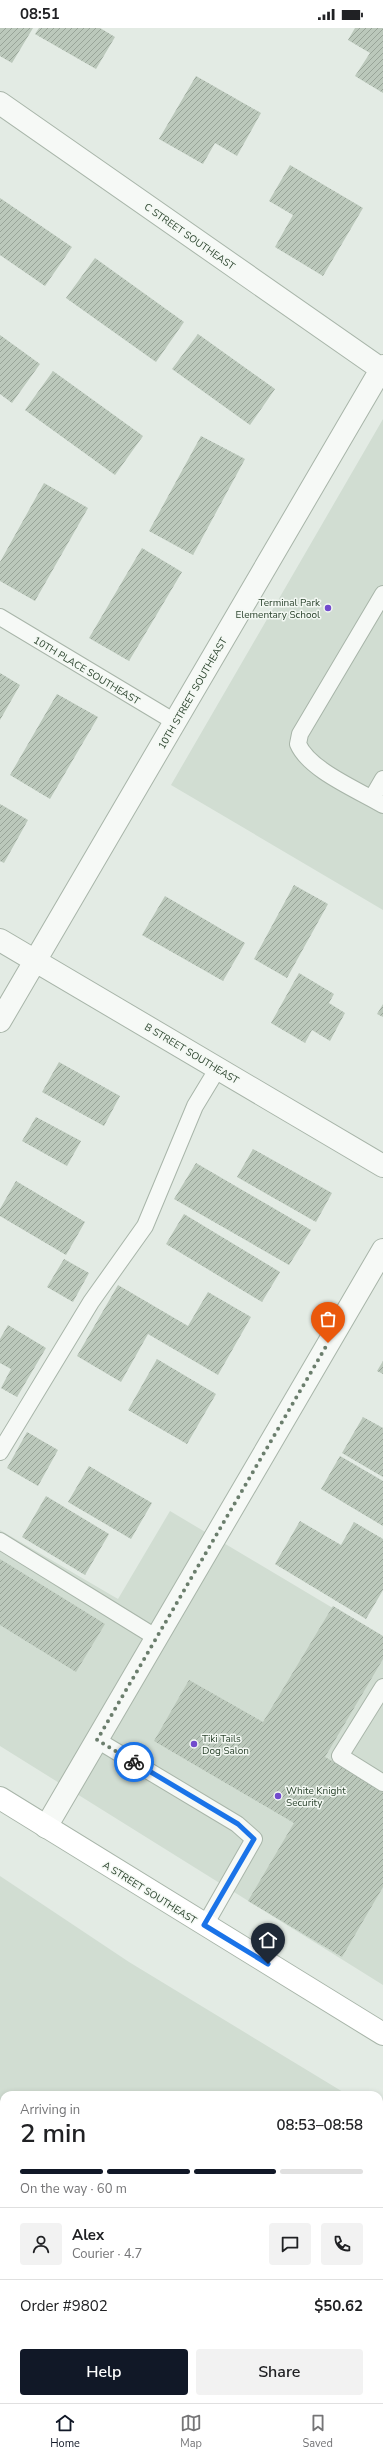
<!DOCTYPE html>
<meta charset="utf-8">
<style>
:root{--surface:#fff;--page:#f2f2f2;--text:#202124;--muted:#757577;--line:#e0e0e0;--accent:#111827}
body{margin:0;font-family:"Nunito Sans",sans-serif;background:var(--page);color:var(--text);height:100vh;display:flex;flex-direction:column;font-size:15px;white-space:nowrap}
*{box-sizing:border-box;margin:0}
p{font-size:13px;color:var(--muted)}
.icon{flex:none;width:22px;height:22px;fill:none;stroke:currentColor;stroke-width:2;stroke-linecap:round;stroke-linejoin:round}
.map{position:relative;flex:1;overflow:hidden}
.drawer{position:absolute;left:0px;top:2063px;width:383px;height:312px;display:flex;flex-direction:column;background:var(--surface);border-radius:12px 12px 0 0;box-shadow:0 2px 6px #0003}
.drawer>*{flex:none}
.pin{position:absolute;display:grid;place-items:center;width:34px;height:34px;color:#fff;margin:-41px -17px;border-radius:50% 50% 50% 0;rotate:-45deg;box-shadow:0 0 4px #0007}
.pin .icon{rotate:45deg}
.courier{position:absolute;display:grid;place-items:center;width:40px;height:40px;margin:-20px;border:3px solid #1a73e8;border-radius:50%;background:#fff;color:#222;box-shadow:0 1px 5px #0007}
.summary em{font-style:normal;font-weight:600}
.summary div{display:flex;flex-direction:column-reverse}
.summary{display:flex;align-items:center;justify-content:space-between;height:68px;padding:0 20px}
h1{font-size:26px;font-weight:600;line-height:30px}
.bar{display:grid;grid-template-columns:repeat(4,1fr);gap:6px 4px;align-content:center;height:48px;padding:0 20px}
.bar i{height:5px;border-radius:3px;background:var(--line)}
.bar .active{background:var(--accent)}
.bar p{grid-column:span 4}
.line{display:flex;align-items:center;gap:10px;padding:0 20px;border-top:1px solid var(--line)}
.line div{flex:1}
.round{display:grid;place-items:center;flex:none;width:42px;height:42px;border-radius:4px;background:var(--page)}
.button{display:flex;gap:8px;margin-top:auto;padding:8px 20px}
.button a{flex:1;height:46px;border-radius:4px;background:var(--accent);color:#fff;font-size:16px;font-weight:600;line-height:46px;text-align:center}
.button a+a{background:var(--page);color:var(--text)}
.status{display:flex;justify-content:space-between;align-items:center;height:28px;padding:0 20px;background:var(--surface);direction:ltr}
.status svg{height:11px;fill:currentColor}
.dock{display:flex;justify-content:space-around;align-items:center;height:56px;border-top:1px solid var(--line);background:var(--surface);font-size:11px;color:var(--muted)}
.dock a{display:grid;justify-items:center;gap:2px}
.dock .active{color:var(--accent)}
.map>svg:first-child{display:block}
.built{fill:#d1ddd2}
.building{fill:url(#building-hatch)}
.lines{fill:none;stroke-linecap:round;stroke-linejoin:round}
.service-casing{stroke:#a8b5a9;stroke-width:18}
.minor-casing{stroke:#a8b5a9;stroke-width:24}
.secondary-casing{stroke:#a8b5a9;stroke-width:24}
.service{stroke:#f6f9f6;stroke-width:16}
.minor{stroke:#f6f9f6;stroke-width:22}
.secondary{stroke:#fff;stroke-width:22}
.done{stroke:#6b7e6d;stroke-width:4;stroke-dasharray:0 7.2}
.route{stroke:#1a73e8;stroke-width:5}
.poi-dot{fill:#724bcd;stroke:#f3f8f3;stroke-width:1.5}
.labels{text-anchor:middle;stroke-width:3;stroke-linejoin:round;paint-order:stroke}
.street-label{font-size:10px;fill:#2b432d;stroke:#f3f8f3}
.poi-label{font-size:10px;fill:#2b432d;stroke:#f3f8f3;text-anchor:start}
</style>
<div class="status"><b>08:51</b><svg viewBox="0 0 49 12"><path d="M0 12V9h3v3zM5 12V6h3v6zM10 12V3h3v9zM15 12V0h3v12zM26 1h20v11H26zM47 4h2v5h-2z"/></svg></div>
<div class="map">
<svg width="383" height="2375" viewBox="0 0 383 2375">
<defs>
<pattern id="building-hatch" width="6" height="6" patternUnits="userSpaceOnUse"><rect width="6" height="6" fill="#bbc8bb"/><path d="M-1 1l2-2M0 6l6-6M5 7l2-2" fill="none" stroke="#98a498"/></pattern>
</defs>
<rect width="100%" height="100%" fill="#e3ebe4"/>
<path class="built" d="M383 391V882L171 757Z
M170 1483 383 1610V1957L0 1718V1502L118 1571Z
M0 1848 129 1934 348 2067H4V2371H379V2086L383 2089V2375H0Z"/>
<path class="building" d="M0 0H33L12 35 0 28Z
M39 0H100L115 9 96 41 35 6Z
M355 0H383V65L355 48 370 25 348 12Z
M196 48 261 85 237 128 215 115 203 136 159 111Z
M290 137 363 180 323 248 275 219 293 187 269 173Z
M0 170 72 219 45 258 0 227Z
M95 230 184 294 156 334 66 270Z
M198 306 275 361 250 397 172 341Z
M0 307 40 336 12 375 0 366Z
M53 343 143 408 115 447 25 382Z
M201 408 245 431 193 527 149 503Z
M44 455 88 480 35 573 0 553V534Z
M142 520 182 544 129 633 89 610Z
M0 645 20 657 0 692Z
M57 666 98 689 50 771 10 747Z
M0 776 28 792 4 835 0 833Z
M294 857 328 876 287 950 254 931Z
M165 868 245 915 223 953 142 907Z
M299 945 334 966 329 975 345 985 330 1013 312 1002 305 1015 271 995Z
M383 976V989L377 986Z
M59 1034 120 1068 104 1098 42 1064Z
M36 1089 81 1113 67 1138 22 1113Z
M253 1121 332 1165 316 1194 237 1149Z
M196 1135 311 1202 289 1237 174 1171Z
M16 1153 85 1194 66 1227 0 1188V1181Z
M184 1186 280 1244 262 1274 166 1216Z
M64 1231 89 1245 73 1274 47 1259Z
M118 1257 188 1298 208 1264 251 1289 218 1347 148 1306 121 1354 77 1328Z
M8 1297 46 1320 17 1369 1 1360 11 1341 0 1335V1311Z
M157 1331 216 1366 187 1416 128 1382Z
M383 1333V1346L377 1343Z
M363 1389 383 1400V1449L342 1425Z
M27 1404 58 1422 38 1458 7 1440Z
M340 1428 383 1453V1498L321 1461Z
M89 1438 152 1475 131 1511 68 1474Z
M46 1468 109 1506 85 1547 22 1509Z
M300 1493 341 1517 354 1494 383 1511V1562L366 1591 275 1536Z
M0 1531 105 1596 76 1644 0 1597Z
M333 1578 383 1608V1631L325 1729 383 1762V1859L342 1929 248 1873 294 1795 154 1713 189 1652 263 1694Z"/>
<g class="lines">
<defs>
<path id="service" d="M383 566 300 706 298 716C309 742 358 762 383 777
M0 589 175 694
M372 770 383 751
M0 1424 91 1274 145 1198 195 1078 218 1040
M0 1513 157 1610
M383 1659 340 1728 383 1755
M97 1712 237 1796 254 1811 205 1897
M0 2160 4 2165
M379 2339 383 2342
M253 2371 258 2375"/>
<path id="minor" d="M0 75 381 341
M0 912 383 1138
M0 993 383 338
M46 1799 383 1222"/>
<path id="secondary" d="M0 1770 383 2006"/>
</defs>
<use href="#service" class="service-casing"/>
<use href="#minor" class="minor-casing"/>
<use href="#secondary" class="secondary-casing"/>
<use href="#service" class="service"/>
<use href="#minor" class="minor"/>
<use href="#secondary" class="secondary"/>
</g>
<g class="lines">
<path class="done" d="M134 1734 97 1712 328 1315"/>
<path class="route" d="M134 1734 238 1796 254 1811 204 1897 268 1936"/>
</g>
<g class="poi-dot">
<circle cx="328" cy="580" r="4"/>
<circle cx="194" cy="1716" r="4"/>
<circle cx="278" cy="1768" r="4"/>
</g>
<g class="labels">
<g class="street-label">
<text transform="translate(190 208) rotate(35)" y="4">C STREET SOUTHEAST</text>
<text transform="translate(87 642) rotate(31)" y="4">10TH PLACE SOUTHEAST</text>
<text transform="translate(192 665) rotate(-60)" y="4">10TH STREET SOUTHEAST</text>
<text transform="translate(192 1025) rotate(31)" y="4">B STREET SOUTHEAST</text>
<text transform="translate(150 1864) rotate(32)" y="4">A STREET SOUTHEAST</text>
</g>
<g class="poi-label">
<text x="320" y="578" text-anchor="end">Terminal Park<tspan x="320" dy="12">Elementary School</tspan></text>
<text x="202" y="1714">Tiki Tails<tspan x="202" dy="12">Dog Salon</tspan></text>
<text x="286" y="1766">White Knight<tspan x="286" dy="12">Security</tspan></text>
</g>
</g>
</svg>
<div class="pin" style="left:328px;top:1315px;background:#ea580c"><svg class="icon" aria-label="bag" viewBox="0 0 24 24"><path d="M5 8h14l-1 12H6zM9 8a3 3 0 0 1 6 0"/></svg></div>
<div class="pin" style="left:268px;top:1936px;background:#1f2937"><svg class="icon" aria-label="home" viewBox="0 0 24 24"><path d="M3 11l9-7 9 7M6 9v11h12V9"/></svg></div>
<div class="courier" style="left:134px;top:1734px"><svg class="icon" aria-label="bike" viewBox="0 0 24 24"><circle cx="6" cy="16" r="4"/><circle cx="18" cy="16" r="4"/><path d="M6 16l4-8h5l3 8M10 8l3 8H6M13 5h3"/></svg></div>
<section class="drawer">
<div class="summary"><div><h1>2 min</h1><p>Arriving in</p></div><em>08:53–08:58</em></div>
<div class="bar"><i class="active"></i><i class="active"></i><i class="active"></i><i></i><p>On the way · 60 m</p></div>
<div class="line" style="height:72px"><a class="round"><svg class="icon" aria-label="person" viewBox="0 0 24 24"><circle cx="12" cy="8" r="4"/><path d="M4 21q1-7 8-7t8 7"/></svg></a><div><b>Alex</b><p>Courier · 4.7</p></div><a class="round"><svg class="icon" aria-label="chat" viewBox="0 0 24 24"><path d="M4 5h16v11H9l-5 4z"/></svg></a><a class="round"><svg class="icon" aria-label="phone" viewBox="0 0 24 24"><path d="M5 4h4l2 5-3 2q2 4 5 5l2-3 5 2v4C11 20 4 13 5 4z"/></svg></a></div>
<div class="line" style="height:52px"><div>Order #9802</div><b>$50.62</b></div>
<div class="button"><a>Help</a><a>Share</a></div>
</section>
</div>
<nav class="dock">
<a class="active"><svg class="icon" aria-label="home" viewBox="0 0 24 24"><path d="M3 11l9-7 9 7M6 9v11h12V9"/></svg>Home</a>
<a><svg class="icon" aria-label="map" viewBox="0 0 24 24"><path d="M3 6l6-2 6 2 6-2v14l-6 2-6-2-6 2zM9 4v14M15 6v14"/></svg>Map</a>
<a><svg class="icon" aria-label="saved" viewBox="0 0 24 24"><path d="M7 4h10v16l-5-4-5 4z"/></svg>Saved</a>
</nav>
